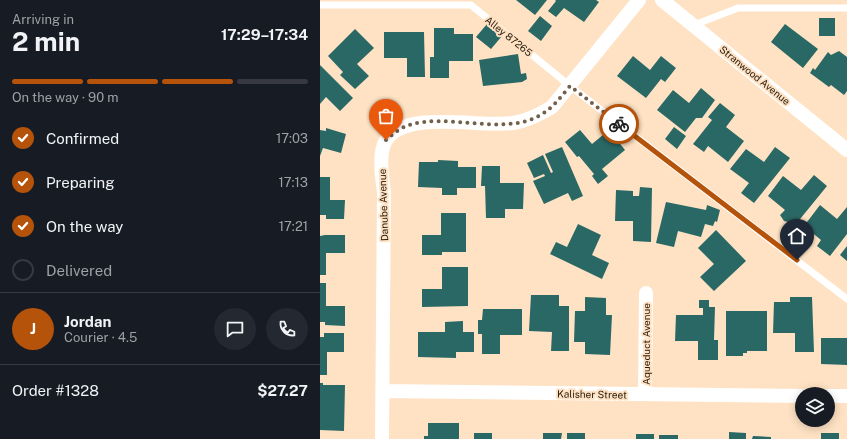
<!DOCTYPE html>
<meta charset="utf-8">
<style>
:root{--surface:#171b24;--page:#242831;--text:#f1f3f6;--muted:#9ea1a6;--line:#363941;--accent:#b45309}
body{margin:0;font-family:"Public Sans",sans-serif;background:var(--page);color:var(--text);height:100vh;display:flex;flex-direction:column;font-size:15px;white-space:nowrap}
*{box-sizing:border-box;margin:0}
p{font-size:13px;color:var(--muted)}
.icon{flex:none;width:22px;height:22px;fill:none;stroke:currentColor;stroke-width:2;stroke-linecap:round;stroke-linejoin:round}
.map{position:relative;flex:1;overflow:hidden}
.drawer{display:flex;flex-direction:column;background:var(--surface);width:320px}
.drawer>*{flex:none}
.tools{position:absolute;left:475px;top:387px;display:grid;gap:8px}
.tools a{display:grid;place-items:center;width:40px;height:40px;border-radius:50%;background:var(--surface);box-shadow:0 2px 10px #0003;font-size:20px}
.pin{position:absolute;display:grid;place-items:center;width:34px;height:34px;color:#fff;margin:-41px -17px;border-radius:50% 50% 50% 0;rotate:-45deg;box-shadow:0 0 4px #0007}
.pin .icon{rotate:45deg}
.courier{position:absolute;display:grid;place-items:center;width:40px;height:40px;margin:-20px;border:3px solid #b45309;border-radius:50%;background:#fff;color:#222;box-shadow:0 1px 5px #0007}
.head em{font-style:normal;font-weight:700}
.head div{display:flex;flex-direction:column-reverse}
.head{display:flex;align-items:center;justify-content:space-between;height:68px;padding:0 12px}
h1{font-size:26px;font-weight:700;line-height:30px}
.bar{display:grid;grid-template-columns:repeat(4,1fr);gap:6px 4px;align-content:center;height:48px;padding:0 12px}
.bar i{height:5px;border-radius:3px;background:var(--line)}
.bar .on{background:var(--accent)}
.bar p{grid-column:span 4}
.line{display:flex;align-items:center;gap:10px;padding:0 12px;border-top:1px solid var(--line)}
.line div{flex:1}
.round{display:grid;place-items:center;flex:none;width:42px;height:42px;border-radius:21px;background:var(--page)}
ol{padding:0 12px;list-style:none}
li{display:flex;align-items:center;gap:12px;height:44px}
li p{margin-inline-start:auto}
li .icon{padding:4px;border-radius:50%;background:var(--accent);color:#fff;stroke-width:4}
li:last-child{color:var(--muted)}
li i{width:22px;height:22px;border:2px solid var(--line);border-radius:50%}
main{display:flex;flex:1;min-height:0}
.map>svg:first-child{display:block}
.building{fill:#2a6865}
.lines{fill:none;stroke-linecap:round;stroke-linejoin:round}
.lane{stroke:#fff;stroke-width:7}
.street{stroke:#fff;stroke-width:14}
.done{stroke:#72604b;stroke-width:4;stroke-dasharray:0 7.2}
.route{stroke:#b45309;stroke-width:5}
.labels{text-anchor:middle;stroke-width:4;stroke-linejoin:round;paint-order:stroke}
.street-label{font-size:10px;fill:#261a0b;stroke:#fee2c3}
</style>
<main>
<section class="drawer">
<div class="head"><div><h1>2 min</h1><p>Arriving in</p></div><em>17:29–17:34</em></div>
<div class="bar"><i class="on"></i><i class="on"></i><i class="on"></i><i></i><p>On the way · 90 m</p></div>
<ol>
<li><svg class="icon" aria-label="check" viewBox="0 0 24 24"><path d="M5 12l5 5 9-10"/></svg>Confirmed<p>17:03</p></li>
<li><svg class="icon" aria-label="check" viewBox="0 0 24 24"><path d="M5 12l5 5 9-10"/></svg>Preparing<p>17:13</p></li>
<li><svg class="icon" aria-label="check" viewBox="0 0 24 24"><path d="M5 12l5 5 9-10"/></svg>On the way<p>17:21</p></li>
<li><i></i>Delivered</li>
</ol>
<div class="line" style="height:72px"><b class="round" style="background:var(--accent);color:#fff">J</b><div><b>Jordan</b><p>Courier · 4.5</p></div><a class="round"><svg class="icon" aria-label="chat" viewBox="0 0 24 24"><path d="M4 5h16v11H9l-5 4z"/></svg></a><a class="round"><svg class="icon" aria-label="phone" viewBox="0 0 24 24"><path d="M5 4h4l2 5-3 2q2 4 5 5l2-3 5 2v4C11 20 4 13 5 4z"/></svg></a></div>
<div class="line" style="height:52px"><div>Order #1328</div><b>$27.27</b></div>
</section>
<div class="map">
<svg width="527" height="439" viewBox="0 0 527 439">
<rect width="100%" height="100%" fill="#fee2c3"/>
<path class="building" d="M196 0H227L215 15Z
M235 0H276L279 2 264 22 244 8 236 17 228 11 236 1Z
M220 16 232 26 221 41 208 31Z
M499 18H515V36H499Z
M167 24 182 36 171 49 156 37Z
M465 24 498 49 483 68 451 42Z
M114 28H134V34H153V61H129V78H110V57H114Z
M35 29 54 48 37 64 49 76 35 89 20 75 23 72 8 56Z
M64 32H104L105 77H87V58H64Z
M519 51 527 57V91L524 95 511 85 509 87 490 73 493 68 495 70 508 52 511 55Z
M198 54 201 74 206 73 207 79 202 82 163 86 159 60Z
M313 56 330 70 341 56 356 68 345 82 341 79 326 98 297 76Z
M0 65 33 98 20 111 6 97 0 104Z
M381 88 395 100 382 118H376L365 132 337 110 353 90 369 103Z
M400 103 415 115 406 127 424 141 408 162 388 146 384 152 373 144 392 120 388 117Z
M354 127 366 136 357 149 345 139Z
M6 128 26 134 21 153 3 148 0 156V130L6 131Z
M260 130 272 144 289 130 305 150 282 169 288 176 278 184 272 176 274 174 259 156 257 157 245 142Z
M242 147 263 196 252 201 248 193 224 204 213 181 225 176 224 174 214 178 207 163 223 155 231 173 233 172 225 154Z
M455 147 470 158 434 203 421 193 429 183 410 169 426 149 444 162Z
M118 160 138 161V167H156V188H137V195H122V188L98 187 99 162H118Z
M162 166H180V183H204L203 209H185V218H166L165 186H161Z
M494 175 507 186 476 224 464 221 460 215 465 210 448 196 463 176 481 190Z
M0 177H10V200H25L24 219H6V215H0Z
M320 187 332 188 331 242 313 241V221H295L296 190 313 191V196H319Z
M346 202 386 210 387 205 400 210 397 222 395 221 393 226 385 224 381 237 358 231 354 247 336 243Z
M500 205 517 219 527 207V234L510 256 497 246 501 240 484 226Z
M121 213H146V252H122V255H102V235H121Z
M258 224 281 235 272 255 289 263 282 279 230 254 236 242 247 247Z
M396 230 426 261 394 291 380 277 394 264 378 248Z
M5 235H25V253H6V275H0V236Z
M527 246V261L520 255Z
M122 267H148V306L102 307V289H122Z
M0 283H6V306H25V326L5 325V322H0Z
M211 295H239V306H249V351H231L232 332 209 331Z
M265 297 286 298V315H292L290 355 265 354V342H254L255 311H265Z
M470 297H492L494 352H475V333H453L454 302H470Z
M379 300H389V307H395L394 340H398V360H378V341H355L356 315H383V308H379Z
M163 309H202V335H180V354H162V334H158V320H162Z
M406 311H447V351H427V353H423V356H406Z
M143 321V332H154V352H136V358L98 357V332H125V322Z
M4 333H24V352H7V375H0V337H4Z
M501 338H527V365L501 364Z
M0 383H3V385H25L24 431 0 430Z
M108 423H139V439H104V436H108Z
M409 432 426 433V439H409Z
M154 433H172V439H154Z
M223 433H242L241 439H223Z
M247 433H265V439H247Z
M501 433H519V439H501Z
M316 434H334V439H316Z
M339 435H358V439H339Z
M433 436 451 437V439H432Z"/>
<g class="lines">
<path class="lane" d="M0 5H151L250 86 527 299
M374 25 418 8H527"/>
<path class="street" d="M342 0 527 150
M63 391 482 396
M325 394 326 293
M508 396H527
M62 439 64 192C62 177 58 154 66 140 87 109 160 128 193 123 207 121 219 115 232 107L319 0"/>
</g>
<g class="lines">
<path class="done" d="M66 140C73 134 80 128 89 125 127 113 180 135 217 117 231 110 240 98 250 86L299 124"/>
<path class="route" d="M299 124 477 260"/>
</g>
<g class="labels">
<g class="street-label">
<text transform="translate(189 36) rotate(39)" y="4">Alley 87265</text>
<text transform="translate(435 75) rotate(39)" y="4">Stranwood Avenue</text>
<text transform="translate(63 205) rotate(-92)" y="4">Danube Avenue</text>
<text transform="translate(326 344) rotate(-90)" y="4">Aqueduct Avenue</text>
<text transform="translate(272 394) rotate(1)" y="4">Kalisher Street</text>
</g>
</g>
</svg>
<div class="tools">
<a><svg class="icon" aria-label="layers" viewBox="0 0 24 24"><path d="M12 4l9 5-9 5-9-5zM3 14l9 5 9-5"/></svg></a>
</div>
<div class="pin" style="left:66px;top:140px;background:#ea580c"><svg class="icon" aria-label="bag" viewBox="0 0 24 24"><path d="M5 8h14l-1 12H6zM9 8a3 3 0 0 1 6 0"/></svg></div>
<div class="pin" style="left:477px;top:260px;background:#1f2937"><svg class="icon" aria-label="home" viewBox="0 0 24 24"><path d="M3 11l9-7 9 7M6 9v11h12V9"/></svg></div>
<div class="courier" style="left:299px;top:124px"><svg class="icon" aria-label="bike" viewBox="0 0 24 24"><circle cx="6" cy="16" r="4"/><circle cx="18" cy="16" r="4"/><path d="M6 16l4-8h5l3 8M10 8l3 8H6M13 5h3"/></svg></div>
</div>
</main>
